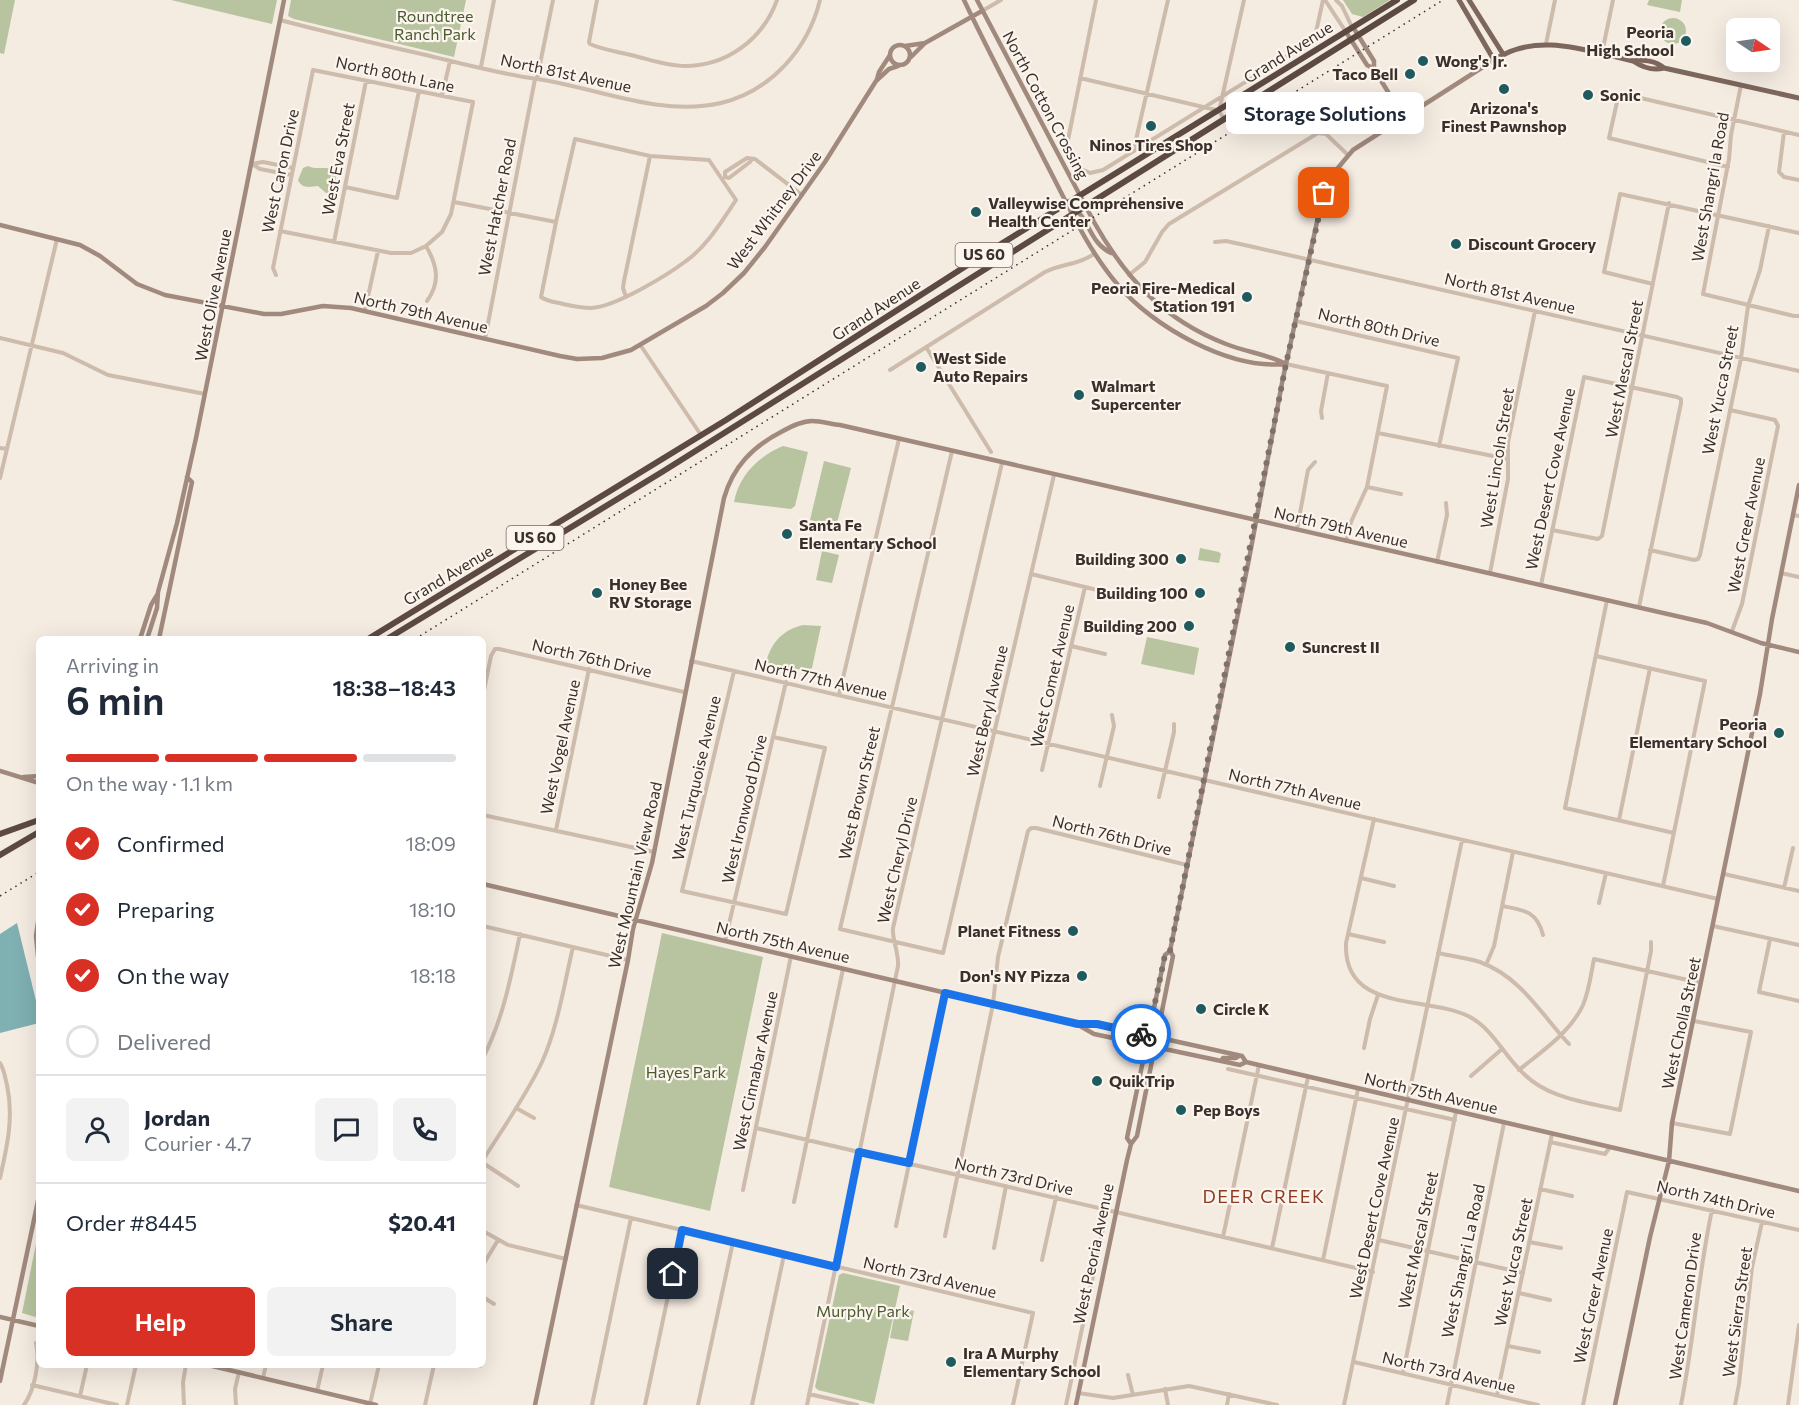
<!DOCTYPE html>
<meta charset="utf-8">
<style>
:root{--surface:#fff;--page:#f2f2f3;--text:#1f2937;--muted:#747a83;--line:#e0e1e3;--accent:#d93025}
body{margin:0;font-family:Commissioner,sans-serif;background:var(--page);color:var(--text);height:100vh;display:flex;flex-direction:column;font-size:22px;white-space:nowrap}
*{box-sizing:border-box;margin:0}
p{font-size:20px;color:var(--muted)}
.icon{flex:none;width:33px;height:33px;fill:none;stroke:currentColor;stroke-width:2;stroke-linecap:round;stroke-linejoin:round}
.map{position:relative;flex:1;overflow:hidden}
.side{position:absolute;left:36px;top:636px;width:450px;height:732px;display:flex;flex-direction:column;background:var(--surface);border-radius:9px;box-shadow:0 6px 24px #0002}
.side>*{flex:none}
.needle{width:39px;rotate:103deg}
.controls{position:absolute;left:1726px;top:18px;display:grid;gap:12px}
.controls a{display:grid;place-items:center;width:54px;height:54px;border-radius:9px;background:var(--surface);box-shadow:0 6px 24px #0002;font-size:30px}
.pin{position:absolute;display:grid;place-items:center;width:51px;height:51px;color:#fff;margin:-26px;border-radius:12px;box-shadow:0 3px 9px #0006}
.courier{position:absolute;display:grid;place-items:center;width:60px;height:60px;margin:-30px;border:4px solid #1a73e8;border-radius:50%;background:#fff;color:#222;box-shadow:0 2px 8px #0007}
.bubble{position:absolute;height:42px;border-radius:9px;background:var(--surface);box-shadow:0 6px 24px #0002;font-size:20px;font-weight:600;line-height:42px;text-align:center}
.head em{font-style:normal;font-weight:600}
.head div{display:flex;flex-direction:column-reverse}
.head{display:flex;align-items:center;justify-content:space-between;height:102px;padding:0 30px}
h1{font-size:39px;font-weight:600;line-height:45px}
.bar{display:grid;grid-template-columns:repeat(4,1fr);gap:9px 6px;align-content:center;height:72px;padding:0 30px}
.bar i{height:8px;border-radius:4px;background:var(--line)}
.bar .selected{background:var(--accent)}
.bar p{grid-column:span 4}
.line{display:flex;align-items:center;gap:15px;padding:0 30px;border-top:2px solid var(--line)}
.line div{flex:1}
.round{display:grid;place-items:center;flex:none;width:63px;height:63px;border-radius:9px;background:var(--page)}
ol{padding:0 30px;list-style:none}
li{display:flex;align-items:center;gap:18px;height:66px}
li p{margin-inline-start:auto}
li .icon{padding:6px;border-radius:50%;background:var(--accent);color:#fff;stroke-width:4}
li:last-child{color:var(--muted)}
li i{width:33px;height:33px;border:3px solid var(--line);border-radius:50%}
.action{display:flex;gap:12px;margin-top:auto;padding:12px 30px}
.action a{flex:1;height:69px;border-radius:9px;background:var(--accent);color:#fff;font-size:24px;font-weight:600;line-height:69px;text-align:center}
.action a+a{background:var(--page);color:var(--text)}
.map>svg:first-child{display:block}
.green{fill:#b8c4a0}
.water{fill:#7fb0b2}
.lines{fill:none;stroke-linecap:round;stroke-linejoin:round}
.street{stroke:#cdbbac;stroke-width:4}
.secondary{stroke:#a18a7d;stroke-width:4.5}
.primary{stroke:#7d675c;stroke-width:5}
.highway{stroke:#5c4a42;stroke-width:6}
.rail{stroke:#3b302b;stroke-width:1.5;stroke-dasharray:1.5 4.5;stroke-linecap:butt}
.done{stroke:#7c716b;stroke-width:6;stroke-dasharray:0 10.8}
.route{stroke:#1a73e8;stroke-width:8}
.poi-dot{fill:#1f5a5e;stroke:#fbf5ee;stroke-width:2}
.labels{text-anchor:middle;stroke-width:4.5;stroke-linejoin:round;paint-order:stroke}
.shield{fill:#fbf5ee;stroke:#756b66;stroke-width:1.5}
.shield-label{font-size:15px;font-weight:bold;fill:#3b302b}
.park-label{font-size:16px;fill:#4a5a2e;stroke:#fbf5ee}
.poi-label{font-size:16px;font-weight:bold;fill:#3b302b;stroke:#fbf5ee;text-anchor:start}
.street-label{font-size:16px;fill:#3b302b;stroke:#fbf5ee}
.neighbourhood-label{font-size:18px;letter-spacing:1.5px;fill:#8c3b22;stroke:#fbf5ee}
</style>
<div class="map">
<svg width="1799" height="1405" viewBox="0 0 1799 1405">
<rect width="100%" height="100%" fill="#f4ebe1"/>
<path class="green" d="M0 0H15L4 54 0 53Z
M171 0H277L272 24Z
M291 0H466L454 57 294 19 288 16Z
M1343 0H1390L1363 17 1352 14Z
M1649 0H1682L1680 12 1647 5Z
M1660 31a13 13 0 1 1 26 0a13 13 0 1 1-26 0Z
M308 166C319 172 335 161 336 179 337 184 337 189 335 194L326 193 318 186C309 187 302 189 298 180L303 168Z
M783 446 808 452 795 506 791 509 734 502C739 475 759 456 783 446Z
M824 461 851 468 836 527 810 520Z
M1200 548 1219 552 1221 554 1219 563 1198 560Z
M822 551 839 555 832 583 816 580Z
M803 625 821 626 812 668 807 671 766 663C771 642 783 630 803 625Z
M1147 637 1199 648 1194 675 1141 664Z
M662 933 763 957 710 1211 609 1187Z
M39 1229V1318L22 1313Z
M843 1273 900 1286 874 1404 818 1390 815 1387 839 1275Z
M896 1307 914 1311 908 1341 890 1338Z"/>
<path class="water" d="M17 923 39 1013V1023L0 1033V934Z"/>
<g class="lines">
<path class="street" d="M597 0 589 42 590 44C603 50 620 52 635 56 651 60 668 66 685 66 727 66 763 39 777 0
M1096 0 1067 145 1079 168 1090 173 1103 170 1310 42 1316 32 1323 0
M1325 0 1346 32
M1336 0 1342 6 1352 27
M982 11 1001 0
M280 20C329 33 377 44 426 55 463 64 500 74 537 79 598 88 659 117 721 103 771 91 808 49 820 0
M1546 44 1555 0
M1602 53 1613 0
M481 67 494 0
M1080 78 1216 110
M537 79 553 0
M1741 85 1731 135 1729 159 1703 294 1794 316H1799
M442 96 450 61
M1224 119 1219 111 1244 0
M1784 132 1779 172 1784 177 1799 180
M1137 148 1135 144 1168 0
M752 159 750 162 729 178 725 177V172L747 158 755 159 802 195
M251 164 263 162 293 168
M252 164 260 169 291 175
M1728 167 1609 138 1619 93 1799 135
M345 187 397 198 419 91
M454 202 556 222 575 139 650 156 709 160 736 200C722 221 707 246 686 261 666 276 615 307 591 308 582 308 572 306 563 304 556 302 548 302 541 297L556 222
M334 242 366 81
M1215 242 1226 241 1249 246 1799 371
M426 246C437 265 441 282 427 301
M276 275 273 268 313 70 473 102 451 214 442 232 426 246 411 253H391L280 231
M1129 275 1145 262 1162 232 1169 224 1318 133 1326 134 1348 155
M1653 284 1604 272 1620 194 1799 233
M626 297 623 288 624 281 650 156
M365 310 378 251
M1296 321 1458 358 1439 446
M0 338 63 353 108 375 205 394
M485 339 535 79
M641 346 701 435
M926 347 991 452
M1286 364 1387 386 1367 487 1351 522 1346 541
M890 370 1045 272C1063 263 1076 266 1094 254
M1730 410 1775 420 1778 426 1742 604 1732 631
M1322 418 1321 411 1328 373
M1378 433 1508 459
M0 448 7 449
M952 451 840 929 943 953 1054 475
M0 478 57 239
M1367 487 1401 494
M1793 515 1799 516
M1297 529 1308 470 1315 462
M1552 530 1598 539 1602 536 1669 203
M1650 550 1694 560 1698 559 1700 555 1741 358 1748 306 1760 270 1769 226
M1437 562 1447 515 1446 503
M1490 573 1508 479V442L1535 311
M1781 573 1799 577
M1031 574 1118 595
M1541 585 1584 377 1677 397 1681 399V403L1639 607
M1607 600 1565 808 1674 833
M1071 646 1105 654
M1596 656 1705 681 1663 886
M691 661 1718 899
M734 671 682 891 786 914 825 748 773 737
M483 695 491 656 495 649H499L684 692
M839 695 899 439
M1042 770 1085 587
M1100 786 1114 726 1112 715
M1159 797 1174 732V724
M483 815 654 852
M1374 819 1346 943C1343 1014 1429 995 1470 1017 1492 1029 1503 1053 1520 1070 1545 1098 1584 1102 1620 1110L1651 951V942
M1619 820 1650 668
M556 830 589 669
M1724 874 1799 891
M1361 878 1394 886
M1784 888 1793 848
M1599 903 1606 873
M1502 906C1524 910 1537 911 1543 935
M483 926 628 960
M1713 926 1799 945
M1348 934 1384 942
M1770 939 1759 992 1799 1001
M725 941 786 682
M1438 953C1452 956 1466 958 1480 962 1521 977 1541 1014 1569 1044
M1486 965 1494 946 1513 852
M1364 1048 1370 1019 1378 995
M483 1058C503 1019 511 977 520 934
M0 1063C4 1069 5 1077 7 1085 14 1117 7 1147 0 1178
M1228 1069 1455 1120
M1519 1070C1542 1051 1570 1033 1583 1005 1589 991 1591 974 1594 959L1701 983
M1471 1076 1502 1049
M516 1108 534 1118
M1672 1123 1730 1134 1751 1032 1694 1021
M756 1128 1373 1272
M1550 1142 1605 1154 1610 1147
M483 1160C503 1128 526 1096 542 1062 558 1026 564 985 573 947
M483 1163 518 1186
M1540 1189 1572 1196
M743 1190 791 956
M794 1202 843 969
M576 1205 1033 1313 1013 1405
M896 1226 945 993
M483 1231 508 1245 566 1259
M945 1236 993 1004 998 957 1028 831 1031 828H1036L1187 865
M1223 1237 1259 1065
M1379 1240 1523 1273
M1529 1242 1561 1248
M994 1248 1006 1186
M1272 1248 1308 1077
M1042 1260 1056 1197
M1323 1260 1358 1089
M483 1265 498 1240
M1519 1293 1550 1300
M483 1297 494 1304
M1508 1346 1539 1352
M1354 1362 1538 1405
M473 1365 480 1366
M1403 1373 1456 1112
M1128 1375 1133 1395
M263 1378 266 1365
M32 1385 117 1405
M1165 1389 1168 1405
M317 1391 323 1365
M1078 1393 1113 1398 1189 1386 1277 1405
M809 1394 857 1405
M1497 1395 1552 1134
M80 1396 87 1365
M370 1404 379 1365
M24 1405C35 1389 40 1362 36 1343
M127 1405 136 1365
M184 1405 183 1382 186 1365
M236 1405 235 1389 239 1372
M425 1405 434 1365
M592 1405 631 1218
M645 1405 682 1230
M698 1405 733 1242
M752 1405 784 1255
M807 1405 898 966C899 952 892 941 893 928L1002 463
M1066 1405 1107 1209
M1227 1405 1229 1394
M1344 1405 1462 840
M1447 1405 1504 1123
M1583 1405 1627 1192 1799 1230
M1681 1405C1694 1340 1698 1275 1712 1210
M1735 1405 1739 1384 1752 1267 1762 1222
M1788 1405 1799 1325"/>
<path class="secondary" d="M964 0C990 55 1019 109 1046 163 1068 205 1087 249 1118 285 1153 327 1230 370 1286 364
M977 0 1094 222C1126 279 1164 320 1226 344 1246 352 1267 354 1286 364
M1353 27 1374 61V69L1404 118
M1346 32 1367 65 1374 69
M890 55a10 10 0 1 1 20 0a10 10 0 1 1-20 0Z
M905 46 925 43 982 11
M911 57 925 43
M877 79 879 72 890 55
M1069 205C1091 217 1087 241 1111 253
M0 225 80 245 100 256 137 284 165 295 264 314H281L323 306 351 308 560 356 577 359 602 358 631 350 706 306 723 293 744 273 765 247 825 162 876 81 889 69 898 66
M140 639 151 605 157 595
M147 639 157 608 158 592 177 523 196 438 284 0
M159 639 192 482 187 477
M0 771 39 783
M24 777 39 776
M483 884 1078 1024H1097L1242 1056 1246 1062
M39 915 36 936 39 966
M1080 1026 1094 1034 1240 1065 1246 1062 1799 1191
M1221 1061 1223 1058H1236L1239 1056
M1131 1144 1127 1138 1165 955 1170 951 1249 559 1283 378 1322 199 1337 169 1353 150 1494 60
M0 1317 39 1326
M208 1365 376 1405
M0 1381 39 1196
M535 1405 628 960 633 929 652 863 724 498C733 467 752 447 781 432 790 427 801 421 812 421 821 421 831 424 840 425L1707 623 1761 643 1799 652
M1076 1405 1127 1160 1131 1144 1137 1136 1173 956 1170 951
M1615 1405 1650 1237 1669 1161 1672 1123 1760 694 1772 619 1799 485"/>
<path class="primary" d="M1459 0 1494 60C1537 31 1587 51 1633 61 1644 59 1656 61 1664 68
M1469 0 1503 54
M1633 61C1642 67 1653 71 1664 68L1799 98"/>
<path class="highway" d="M368 639 726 420 980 257 1397 0
M387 639 662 472 1414 0
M0 834 39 820
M0 855 39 832"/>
<path class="rail" d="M415 639 1443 0
M0 896 39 872"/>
</g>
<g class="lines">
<path class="done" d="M1141 1034 1148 1036 1165 955 1170 951 1286 364 1324 193"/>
<path class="route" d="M673 1274 682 1230 836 1267 859 1152 909 1163 945 993 1078 1024H1097L1141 1034"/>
</g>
<g class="poi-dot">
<circle cx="1686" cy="41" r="6"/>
<circle cx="1423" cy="61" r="6"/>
<circle cx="1410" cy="74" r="6"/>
<circle cx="1504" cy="89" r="6"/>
<circle cx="1588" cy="95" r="6"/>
<circle cx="1151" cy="126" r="6"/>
<circle cx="976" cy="212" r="6"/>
<circle cx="1456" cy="244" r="6"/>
<circle cx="1247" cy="297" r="6"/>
<circle cx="921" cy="367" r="6"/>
<circle cx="1079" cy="395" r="6"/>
<circle cx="787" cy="534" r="6"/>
<circle cx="1181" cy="559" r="6"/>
<circle cx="597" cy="593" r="6"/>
<circle cx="1200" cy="593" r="6"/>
<circle cx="1189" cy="626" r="6"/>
<circle cx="1290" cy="647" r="6"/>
<circle cx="1779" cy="733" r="6"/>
<circle cx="1073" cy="931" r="6"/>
<circle cx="1082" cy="976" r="6"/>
<circle cx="1201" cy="1009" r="6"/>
<circle cx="1097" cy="1081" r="6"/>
<circle cx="1181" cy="1110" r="6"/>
<circle cx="951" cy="1362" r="6"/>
</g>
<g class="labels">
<g class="shield">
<rect x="955.5" y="243" width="57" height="24" rx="4.5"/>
<rect x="506.5" y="526" width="57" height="24" rx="4.5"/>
</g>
<g class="shield-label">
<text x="984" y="260">US 60</text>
<text x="535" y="543">US 60</text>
</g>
<g class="park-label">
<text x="435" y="22">Roundtree<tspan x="435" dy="18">Ranch Park</tspan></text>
<text x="686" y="1078">Hayes Park</text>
<text x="863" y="1317">Murphy Park</text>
</g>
<g class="poi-label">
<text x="1674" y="38" text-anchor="end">Peoria<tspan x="1674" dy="18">High School</tspan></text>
<text x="1435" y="67">Wong's Jr.</text>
<text x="1398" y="80" text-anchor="end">Taco Bell</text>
<text x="1600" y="101">Sonic</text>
<text x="1504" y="114" text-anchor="middle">Arizona's<tspan x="1504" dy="18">Finest Pawnshop</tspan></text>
<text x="1151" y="151" text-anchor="middle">Ninos Tires Shop</text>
<text x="988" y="209">Valleywise Comprehensive<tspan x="988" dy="18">Health Center</tspan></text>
<text x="1468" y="250">Discount Grocery</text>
<text x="1235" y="294" text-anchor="end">Peoria Fire-Medical<tspan x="1235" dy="18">Station 191</tspan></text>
<text x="933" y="364">West Side<tspan x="933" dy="18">Auto Repairs</tspan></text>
<text x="1091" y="392">Walmart<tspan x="1091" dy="18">Supercenter</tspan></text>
<text x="799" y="531">Santa Fe<tspan x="799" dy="18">Elementary School</tspan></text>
<text x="1169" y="565" text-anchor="end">Building 300</text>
<text x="609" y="590">Honey Bee<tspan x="609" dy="18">RV Storage</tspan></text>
<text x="1188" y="599" text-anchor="end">Building 100</text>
<text x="1177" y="632" text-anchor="end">Building 200</text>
<text x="1302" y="653">Suncrest II</text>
<text x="1767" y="730" text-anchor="end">Peoria<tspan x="1767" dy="18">Elementary School</tspan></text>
<text x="1061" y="937" text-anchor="end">Planet Fitness</text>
<text x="1070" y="982" text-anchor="end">Don's NY Pizza</text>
<text x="1213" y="1015">Circle K</text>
<text x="1109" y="1087">QuikTrip</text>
<text x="1193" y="1116">Pep Boys</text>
<text x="963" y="1359">Ira A Murphy<tspan x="963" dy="18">Elementary School</tspan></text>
</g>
<g class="street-label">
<text transform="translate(1288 52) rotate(-32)" y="6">Grand Avenue</text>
<text transform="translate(566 73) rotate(12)" y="6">North 81st Avenue</text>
<text transform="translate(395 74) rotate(12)" y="6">North 80th Lane</text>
<text transform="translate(1046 105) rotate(62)" y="6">North Cotton Crossing</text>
<text transform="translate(338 159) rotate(-79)" y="6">West Eva Street</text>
<text transform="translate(280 171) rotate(-78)" y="6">West Caron Drive</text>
<text transform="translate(1710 187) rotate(-80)" y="6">West Shangri la Road</text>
<text transform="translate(497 207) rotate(-79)" y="6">West Hatcher Road</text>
<text transform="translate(774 210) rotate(-53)" y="6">West Whitney Drive</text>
<text transform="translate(1510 293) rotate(13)" y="6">North 81st Avenue</text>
<text transform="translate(213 295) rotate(-79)" y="6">West Olive Avenue</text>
<text transform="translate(876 309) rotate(-33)" y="6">Grand Avenue</text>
<text transform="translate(421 312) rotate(13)" y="6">North 79th Avenue</text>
<text transform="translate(1379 327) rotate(13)" y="6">North 80th Drive</text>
<text transform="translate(1624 369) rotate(-79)" y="6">West Mescal Street</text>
<text transform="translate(1720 390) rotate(-79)" y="6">West Yucca Street</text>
<text transform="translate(1497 458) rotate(-81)" y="6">West Lincoln Street</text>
<text transform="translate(1550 479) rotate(-78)" y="6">West Desert Cove Avenue</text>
<text transform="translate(1746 525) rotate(-79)" y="6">West Greer Avenue</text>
<text transform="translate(1341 527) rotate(13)" y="6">North 79th Avenue</text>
<text transform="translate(448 575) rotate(-31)" y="6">Grand Avenue</text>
<text transform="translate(592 658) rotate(13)" y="6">North 76th Drive</text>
<text transform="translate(1052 676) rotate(-77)" y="6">West Comet Avenue</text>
<text transform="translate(821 679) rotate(13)" y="6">North 77th Avenue</text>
<text transform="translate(987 711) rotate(-77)" y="6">West Beryl Avenue</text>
<text transform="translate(560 747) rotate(-78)" y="6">West Vogel Avenue</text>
<text transform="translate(696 778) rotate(-77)" y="6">West Turquoise Avenue</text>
<text transform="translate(1295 789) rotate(13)" y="6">North 77th Avenue</text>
<text transform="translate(859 793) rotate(-77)" y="6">West Brown Street</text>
<text transform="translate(744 809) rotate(-77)" y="6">West Ironwood Drive</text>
<text transform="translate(1112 835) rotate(14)" y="6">North 76th Drive</text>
<text transform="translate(897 860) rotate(-77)" y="6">West Cheryl Drive</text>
<text transform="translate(635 875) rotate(-77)" y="6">West Mountain View Road</text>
<text transform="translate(783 942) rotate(13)" y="6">North 75th Avenue</text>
<text transform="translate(1681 1023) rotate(-78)" y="6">West Cholla Street</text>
<text transform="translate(755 1071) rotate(-78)" y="6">West Cinnabar Avenue</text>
<text transform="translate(1431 1093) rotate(13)" y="6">North 75th Avenue</text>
<text transform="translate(1014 1176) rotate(13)" y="6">North 73rd Drive</text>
<text transform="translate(1716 1199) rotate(13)" y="6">North 74th Drive</text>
<text transform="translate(1374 1208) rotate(-78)" y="6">West Desert Cove Avenue</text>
<text transform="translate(1418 1240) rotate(-78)" y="6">West Mescal Street</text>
<text transform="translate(1093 1254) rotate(-78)" y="6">West Peoria Avenue</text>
<text transform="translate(1463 1261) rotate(-78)" y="6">West Shangri La Road</text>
<text transform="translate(1513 1262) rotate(-78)" y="6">West Yucca Street</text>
<text transform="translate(930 1277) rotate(13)" y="6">North 73rd Avenue</text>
<text transform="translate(1593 1296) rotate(-78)" y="6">West Greer Avenue</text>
<text transform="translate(1685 1306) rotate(-82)" y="6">West Cameron Drive</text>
<text transform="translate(1737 1312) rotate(-82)" y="6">West Sierra Street</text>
<text transform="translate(1449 1372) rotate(13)" y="6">North 73rd Avenue</text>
</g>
<g class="neighbourhood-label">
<text x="1264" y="1203">DEER CREEK</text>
</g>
</g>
</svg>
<div class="controls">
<a><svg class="needle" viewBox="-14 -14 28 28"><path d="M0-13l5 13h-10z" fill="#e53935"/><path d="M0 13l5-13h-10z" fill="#747a83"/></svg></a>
</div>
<div class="pin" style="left:1324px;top:193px;background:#ea580c"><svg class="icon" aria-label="bag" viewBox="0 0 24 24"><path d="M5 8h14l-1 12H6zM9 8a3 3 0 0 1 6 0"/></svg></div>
<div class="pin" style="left:673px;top:1274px;background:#1f2937"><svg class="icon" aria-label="home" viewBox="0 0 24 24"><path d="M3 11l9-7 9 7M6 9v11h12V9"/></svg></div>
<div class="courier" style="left:1141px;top:1034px"><svg class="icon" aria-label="bike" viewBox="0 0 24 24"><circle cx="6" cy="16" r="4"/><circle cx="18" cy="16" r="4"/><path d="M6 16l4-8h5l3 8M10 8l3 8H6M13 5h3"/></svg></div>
<div class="bubble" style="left:1226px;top:92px;width:198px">Storage Solutions</div>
<section class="side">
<div class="head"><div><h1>6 min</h1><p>Arriving in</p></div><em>18:38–18:43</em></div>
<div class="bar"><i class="selected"></i><i class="selected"></i><i class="selected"></i><i></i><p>On the way · 1.1 km</p></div>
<ol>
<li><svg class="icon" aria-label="check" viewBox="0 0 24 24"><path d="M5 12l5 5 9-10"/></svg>Confirmed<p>18:09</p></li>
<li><svg class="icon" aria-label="check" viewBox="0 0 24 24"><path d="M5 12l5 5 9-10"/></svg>Preparing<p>18:10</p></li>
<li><svg class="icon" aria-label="check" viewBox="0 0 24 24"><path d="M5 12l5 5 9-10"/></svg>On the way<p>18:18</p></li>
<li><i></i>Delivered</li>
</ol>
<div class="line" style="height:108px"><a class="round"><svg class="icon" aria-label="person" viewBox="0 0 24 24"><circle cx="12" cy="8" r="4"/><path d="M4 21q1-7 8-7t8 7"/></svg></a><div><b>Jordan</b><p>Courier · 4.7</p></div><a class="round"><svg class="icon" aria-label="chat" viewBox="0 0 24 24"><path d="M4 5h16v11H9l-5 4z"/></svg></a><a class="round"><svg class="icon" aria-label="phone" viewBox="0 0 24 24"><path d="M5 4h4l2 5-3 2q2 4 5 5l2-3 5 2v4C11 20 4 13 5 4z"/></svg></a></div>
<div class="line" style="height:78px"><div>Order #8445</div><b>$20.41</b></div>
<div class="action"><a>Help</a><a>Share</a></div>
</section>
</div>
